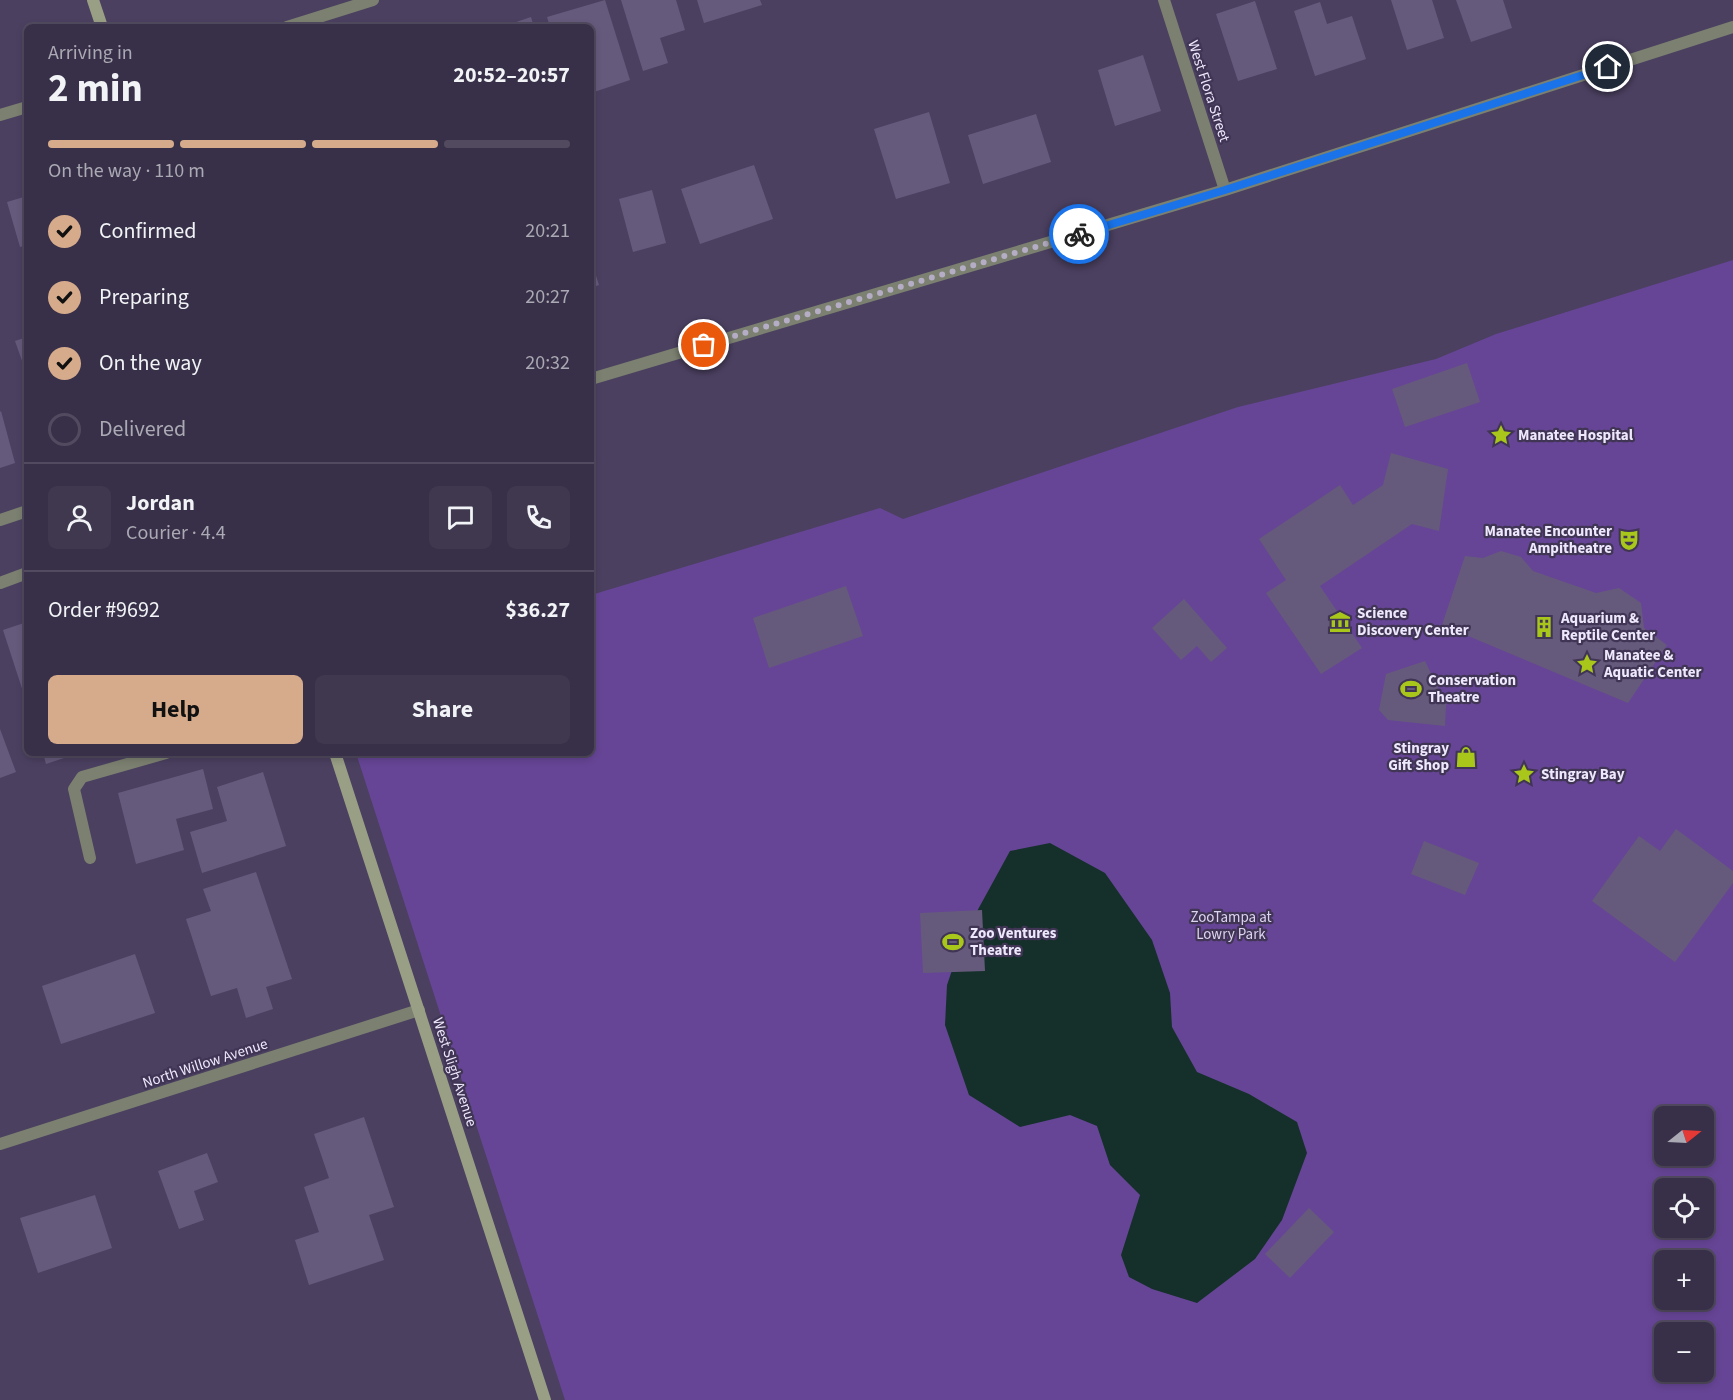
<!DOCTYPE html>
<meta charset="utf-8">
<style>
:root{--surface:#383048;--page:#3f384f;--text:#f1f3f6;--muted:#aba9b4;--line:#524b60;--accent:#d6ab8b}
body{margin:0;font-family:"Source Sans 3",sans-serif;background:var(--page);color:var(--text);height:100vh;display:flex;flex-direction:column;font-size:22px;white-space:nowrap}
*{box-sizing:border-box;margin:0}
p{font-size:20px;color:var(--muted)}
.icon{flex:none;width:33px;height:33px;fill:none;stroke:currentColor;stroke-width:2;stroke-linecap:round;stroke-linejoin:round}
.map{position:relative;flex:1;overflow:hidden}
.side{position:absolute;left:24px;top:24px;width:570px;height:732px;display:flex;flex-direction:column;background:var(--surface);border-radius:9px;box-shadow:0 3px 9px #0003,0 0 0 2px var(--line)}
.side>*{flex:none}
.needle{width:39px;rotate:72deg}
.buttons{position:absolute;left:1654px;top:1106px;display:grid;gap:12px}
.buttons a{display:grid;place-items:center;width:60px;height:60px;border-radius:9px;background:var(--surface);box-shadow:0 3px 9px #0003,0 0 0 2px var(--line);font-size:30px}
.pin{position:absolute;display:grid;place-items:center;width:51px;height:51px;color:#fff;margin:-26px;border:3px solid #fff;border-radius:50%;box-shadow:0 2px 6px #0007}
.courier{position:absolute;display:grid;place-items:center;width:60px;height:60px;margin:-30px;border:4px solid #1a73e8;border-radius:50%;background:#fff;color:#222;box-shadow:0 2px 8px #0007}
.summary em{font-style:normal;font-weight:700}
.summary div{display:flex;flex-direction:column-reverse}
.summary{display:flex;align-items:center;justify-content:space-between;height:102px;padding:0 24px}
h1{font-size:39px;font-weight:700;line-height:45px}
.bar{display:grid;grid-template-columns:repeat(4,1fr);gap:9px 6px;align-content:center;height:72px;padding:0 24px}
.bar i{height:8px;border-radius:4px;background:var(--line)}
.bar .on{background:var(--accent)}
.bar p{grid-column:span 4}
.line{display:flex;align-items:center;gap:15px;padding:0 24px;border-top:2px solid var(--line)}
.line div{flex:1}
.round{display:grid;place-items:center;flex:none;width:63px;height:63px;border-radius:9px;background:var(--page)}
ol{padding:0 24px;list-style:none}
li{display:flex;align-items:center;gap:18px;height:66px}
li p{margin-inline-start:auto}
li .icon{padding:6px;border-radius:50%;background:var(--accent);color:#111;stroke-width:4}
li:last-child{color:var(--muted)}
li i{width:33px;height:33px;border:3px solid var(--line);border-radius:50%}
.action{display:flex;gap:12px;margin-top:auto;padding:12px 24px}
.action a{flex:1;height:69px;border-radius:9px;background:var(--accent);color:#111;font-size:24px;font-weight:700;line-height:69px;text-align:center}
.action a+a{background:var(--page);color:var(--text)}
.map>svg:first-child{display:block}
.green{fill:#664596;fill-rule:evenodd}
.water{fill:#15302b}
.building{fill:#665a7c}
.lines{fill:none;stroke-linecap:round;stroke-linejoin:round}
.service{stroke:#7b8070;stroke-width:12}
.minor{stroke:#7b8070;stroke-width:12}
.secondary{stroke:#989f85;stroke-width:12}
.done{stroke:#b5adc5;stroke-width:6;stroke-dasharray:0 10.8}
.route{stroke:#1a73e8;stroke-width:8}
.labels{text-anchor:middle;stroke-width:4.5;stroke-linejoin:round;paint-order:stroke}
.street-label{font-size:15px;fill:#eee8fc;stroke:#413555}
.poi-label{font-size:15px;font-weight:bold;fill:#eee8fc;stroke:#413555;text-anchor:start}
.park-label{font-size:15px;fill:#ddd4f0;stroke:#413555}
</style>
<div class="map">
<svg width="1733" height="1400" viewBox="0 0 1733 1400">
<rect width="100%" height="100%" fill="#4b4060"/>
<path class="green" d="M1733 260V1400H565L356 753H591V595L880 508 903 519 1238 407 1436 359 1496 334ZM1665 1116H1704V1155H1665ZM1665 1188H1704V1227H1665ZM1665 1260H1704V1299H1665ZM1665 1332H1704V1371H1665Z"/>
<path class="water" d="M1050 843 1105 873 1152 940 1170 993 1172 1027 1197 1072 1249 1094 1297 1122 1307 1153 1282 1220 1255 1259 1197 1303 1152 1289 1129 1277 1121 1255 1140 1195 1110 1165 1097 1126 1070 1115 1020 1127 969 1095 945 1025 947 985 964 935 1010 851Z"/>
<path class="building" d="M605 0 630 80 591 93V27H550L547 17Z
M621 0H676L685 30 660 38 668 63 643 71Z
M697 0H760L762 5 704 23Z
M1391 0H1432L1444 38 1407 50Z
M1456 0H1503L1512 28 1471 42Z
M1255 1 1277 69 1238 81 1216 14Z
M1320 2 1327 24 1352 16 1366 59 1315 76 1294 11Z
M531 17 534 27H501Z
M1143 55 1161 111 1115 126 1098 70Z
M929 112 950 183 896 199 874 129Z
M1036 114 1051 162 983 184 968 135Z
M754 165 773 219 700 244 681 189Z
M652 190 666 243 633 252 619 199Z
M27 196V245L20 247 7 202Z
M591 260 599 285 591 288Z
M27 337V375L15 341Z
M1467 363 1480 402 1405 427 1392 389Z
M1 411 15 463 0 468V412Z
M1391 453 1448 469 1439 531 1412 524 1320 586 1362 648 1321 674 1266 593 1286 580 1259 539 1340 485 1353 505 1383 485Z
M1501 551 1521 557 1533 571 1596 593 1619 588 1641 603 1644 628 1667 645 1628 703 1442 625 1465 556 1483 558Z
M846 586 863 636 769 668 753 618Z
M1184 599 1227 648 1211 662 1197 646 1181 660 1152 628Z
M27 622V704L3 630Z
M1425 661 1446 704 1445 726 1388 720 1379 710 1386 674Z
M0 729 16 772 0 778Z
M43 753H79L46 764Z
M203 769 213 809 176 819 184 850 136 864 118 793Z
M263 772 286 846 202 873 190 832 227 821 217 787Z
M1676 829 1733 871V883L1675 962 1592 901 1639 836 1660 851Z
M1424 841 1479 863 1465 895 1411 874Z
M256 872 292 979 266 987 273 1009 246 1018 237 988 211 996 186 919 211 911 203 889Z
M982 910 985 971 923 973 920 913Z
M135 954 155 1013 61 1044 42 986Z
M364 1117 394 1207 369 1215 384 1260 309 1285 295 1240 319 1232 304 1187 329 1178 314 1134Z
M207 1153 218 1182 194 1191 204 1220 179 1229 158 1171Z
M95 1195 112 1248 38 1273 20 1218Z
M1309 1208 1334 1232 1290 1278 1265 1254Z"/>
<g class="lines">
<path class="service" d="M0 520 27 511
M90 858 74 789 82 777 166 753"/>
<path class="minor" d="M1164 0 1225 190
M287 27 373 0
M0 115 27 107
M591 379 1225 190 1733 27
M0 583 27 573
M0 1144 419 1010"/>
<path class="secondary" d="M93 0 102 27
M335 753 545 1400"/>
</g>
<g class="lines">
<path class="done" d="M704 345 1079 234"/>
<path class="route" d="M1079 234 1225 190 1608 67"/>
</g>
<defs>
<symbol id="sight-bare" viewBox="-9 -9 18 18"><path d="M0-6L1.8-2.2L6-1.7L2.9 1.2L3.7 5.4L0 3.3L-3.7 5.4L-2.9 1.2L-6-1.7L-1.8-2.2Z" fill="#a9c71b" stroke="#413555" stroke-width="2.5" paint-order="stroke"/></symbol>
<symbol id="theatre-bare" viewBox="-9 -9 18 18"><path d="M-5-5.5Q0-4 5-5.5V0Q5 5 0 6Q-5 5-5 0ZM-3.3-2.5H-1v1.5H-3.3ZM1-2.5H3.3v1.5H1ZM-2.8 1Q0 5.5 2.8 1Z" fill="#a9c71b" stroke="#413555" stroke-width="2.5" paint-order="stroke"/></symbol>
<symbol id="museum-bare" viewBox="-9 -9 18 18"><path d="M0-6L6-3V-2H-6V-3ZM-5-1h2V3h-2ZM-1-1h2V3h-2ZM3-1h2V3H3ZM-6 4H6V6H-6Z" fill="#a9c71b" stroke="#413555" stroke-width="2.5" paint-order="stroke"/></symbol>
<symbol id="building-bare" viewBox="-9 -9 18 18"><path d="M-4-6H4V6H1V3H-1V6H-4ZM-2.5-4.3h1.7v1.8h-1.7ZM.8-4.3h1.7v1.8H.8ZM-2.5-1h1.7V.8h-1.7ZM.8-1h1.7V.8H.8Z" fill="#a9c71b" stroke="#413555" stroke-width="2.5" paint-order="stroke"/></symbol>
<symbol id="stadium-bare" viewBox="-9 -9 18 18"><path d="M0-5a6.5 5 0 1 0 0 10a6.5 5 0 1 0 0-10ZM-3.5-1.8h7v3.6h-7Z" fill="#a9c71b" stroke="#413555" stroke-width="2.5" paint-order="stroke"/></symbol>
<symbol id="shop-bare" viewBox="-9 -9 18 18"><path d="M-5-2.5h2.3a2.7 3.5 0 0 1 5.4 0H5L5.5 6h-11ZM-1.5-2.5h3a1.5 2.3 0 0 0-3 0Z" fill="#a9c71b" stroke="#413555" stroke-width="2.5" paint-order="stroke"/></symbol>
</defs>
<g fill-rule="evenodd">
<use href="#sight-bare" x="1486" y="420" width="30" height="30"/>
<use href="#theatre-bare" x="1614" y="525" width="30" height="30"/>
<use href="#museum-bare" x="1325" y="607" width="30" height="30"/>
<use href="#building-bare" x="1529" y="612" width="30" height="30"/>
<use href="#sight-bare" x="1572" y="649" width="30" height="30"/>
<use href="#stadium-bare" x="1396" y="674" width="30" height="30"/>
<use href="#shop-bare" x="1451" y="742" width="30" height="30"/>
<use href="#sight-bare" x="1509" y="759" width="30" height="30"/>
<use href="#stadium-bare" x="938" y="927" width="30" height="30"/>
</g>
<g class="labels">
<g class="street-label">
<text transform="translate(1209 91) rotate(72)" y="5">West Flora Street</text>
<text transform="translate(205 1063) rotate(-18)" y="5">North Willow Avenue</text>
<text transform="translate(455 1072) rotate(72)" y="5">West Sligh Avenue</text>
</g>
<g class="poi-label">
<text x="1518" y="440">Manatee Hospital</text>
<text x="1612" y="536" text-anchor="end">Manatee Encounter<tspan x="1612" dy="17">Ampitheatre</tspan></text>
<text x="1357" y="618">Science<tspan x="1357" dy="17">Discovery Center</tspan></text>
<text x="1561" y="623">Aquarium &amp;<tspan x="1561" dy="17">Reptile Center</tspan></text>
<text x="1604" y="660">Manatee &amp;<tspan x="1604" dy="17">Aquatic Center</tspan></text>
<text x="1428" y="685">Conservation<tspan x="1428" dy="17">Theatre</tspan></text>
<text x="1449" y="753" text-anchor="end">Stingray<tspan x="1449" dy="17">Gift Shop</tspan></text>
<text x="1541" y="779">Stingray Bay</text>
<text x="970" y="938">Zoo Ventures<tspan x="970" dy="17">Theatre</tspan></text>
</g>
<g class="park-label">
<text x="1231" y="922">ZooTampa at<tspan x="1231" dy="17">Lowry Park</tspan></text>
</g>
</g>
</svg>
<div class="buttons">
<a><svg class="needle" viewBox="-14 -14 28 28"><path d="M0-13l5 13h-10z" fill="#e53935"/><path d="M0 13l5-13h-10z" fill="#aba9b4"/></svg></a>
<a><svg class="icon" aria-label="locate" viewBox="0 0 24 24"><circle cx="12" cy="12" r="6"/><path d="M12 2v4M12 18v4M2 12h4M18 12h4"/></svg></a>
<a>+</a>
<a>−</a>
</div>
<div class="pin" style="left:704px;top:345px;background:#ea580c"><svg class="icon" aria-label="bag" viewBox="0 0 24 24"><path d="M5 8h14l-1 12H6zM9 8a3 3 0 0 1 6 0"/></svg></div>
<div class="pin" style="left:1608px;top:67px;background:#1f2937"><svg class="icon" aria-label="home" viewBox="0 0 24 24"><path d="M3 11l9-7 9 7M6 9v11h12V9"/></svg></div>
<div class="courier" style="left:1079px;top:234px"><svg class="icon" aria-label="bike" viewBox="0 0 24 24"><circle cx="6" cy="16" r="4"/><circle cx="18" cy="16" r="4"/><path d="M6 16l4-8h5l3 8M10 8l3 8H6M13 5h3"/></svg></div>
<section class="side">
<div class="summary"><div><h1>2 min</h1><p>Arriving in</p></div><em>20:52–20:57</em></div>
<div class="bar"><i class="on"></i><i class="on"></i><i class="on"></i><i></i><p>On the way · 110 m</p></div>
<ol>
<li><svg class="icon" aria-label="check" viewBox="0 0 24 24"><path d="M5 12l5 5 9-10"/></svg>Confirmed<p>20:21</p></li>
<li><svg class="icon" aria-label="check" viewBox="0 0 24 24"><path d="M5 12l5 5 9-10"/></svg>Preparing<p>20:27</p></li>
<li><svg class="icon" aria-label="check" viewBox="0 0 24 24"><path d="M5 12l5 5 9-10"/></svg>On the way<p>20:32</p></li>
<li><i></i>Delivered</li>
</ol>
<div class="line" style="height:108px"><a class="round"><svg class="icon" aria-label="person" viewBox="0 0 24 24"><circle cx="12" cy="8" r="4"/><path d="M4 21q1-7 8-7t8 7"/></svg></a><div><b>Jordan</b><p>Courier · 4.4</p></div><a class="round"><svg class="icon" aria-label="chat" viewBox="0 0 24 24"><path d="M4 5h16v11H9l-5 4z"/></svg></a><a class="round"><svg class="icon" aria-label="phone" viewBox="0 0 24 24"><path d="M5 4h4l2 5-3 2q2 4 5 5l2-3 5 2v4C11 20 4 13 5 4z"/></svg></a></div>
<div class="line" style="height:78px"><div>Order #9692</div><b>$36.27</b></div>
<div class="action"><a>Help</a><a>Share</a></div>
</section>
</div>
